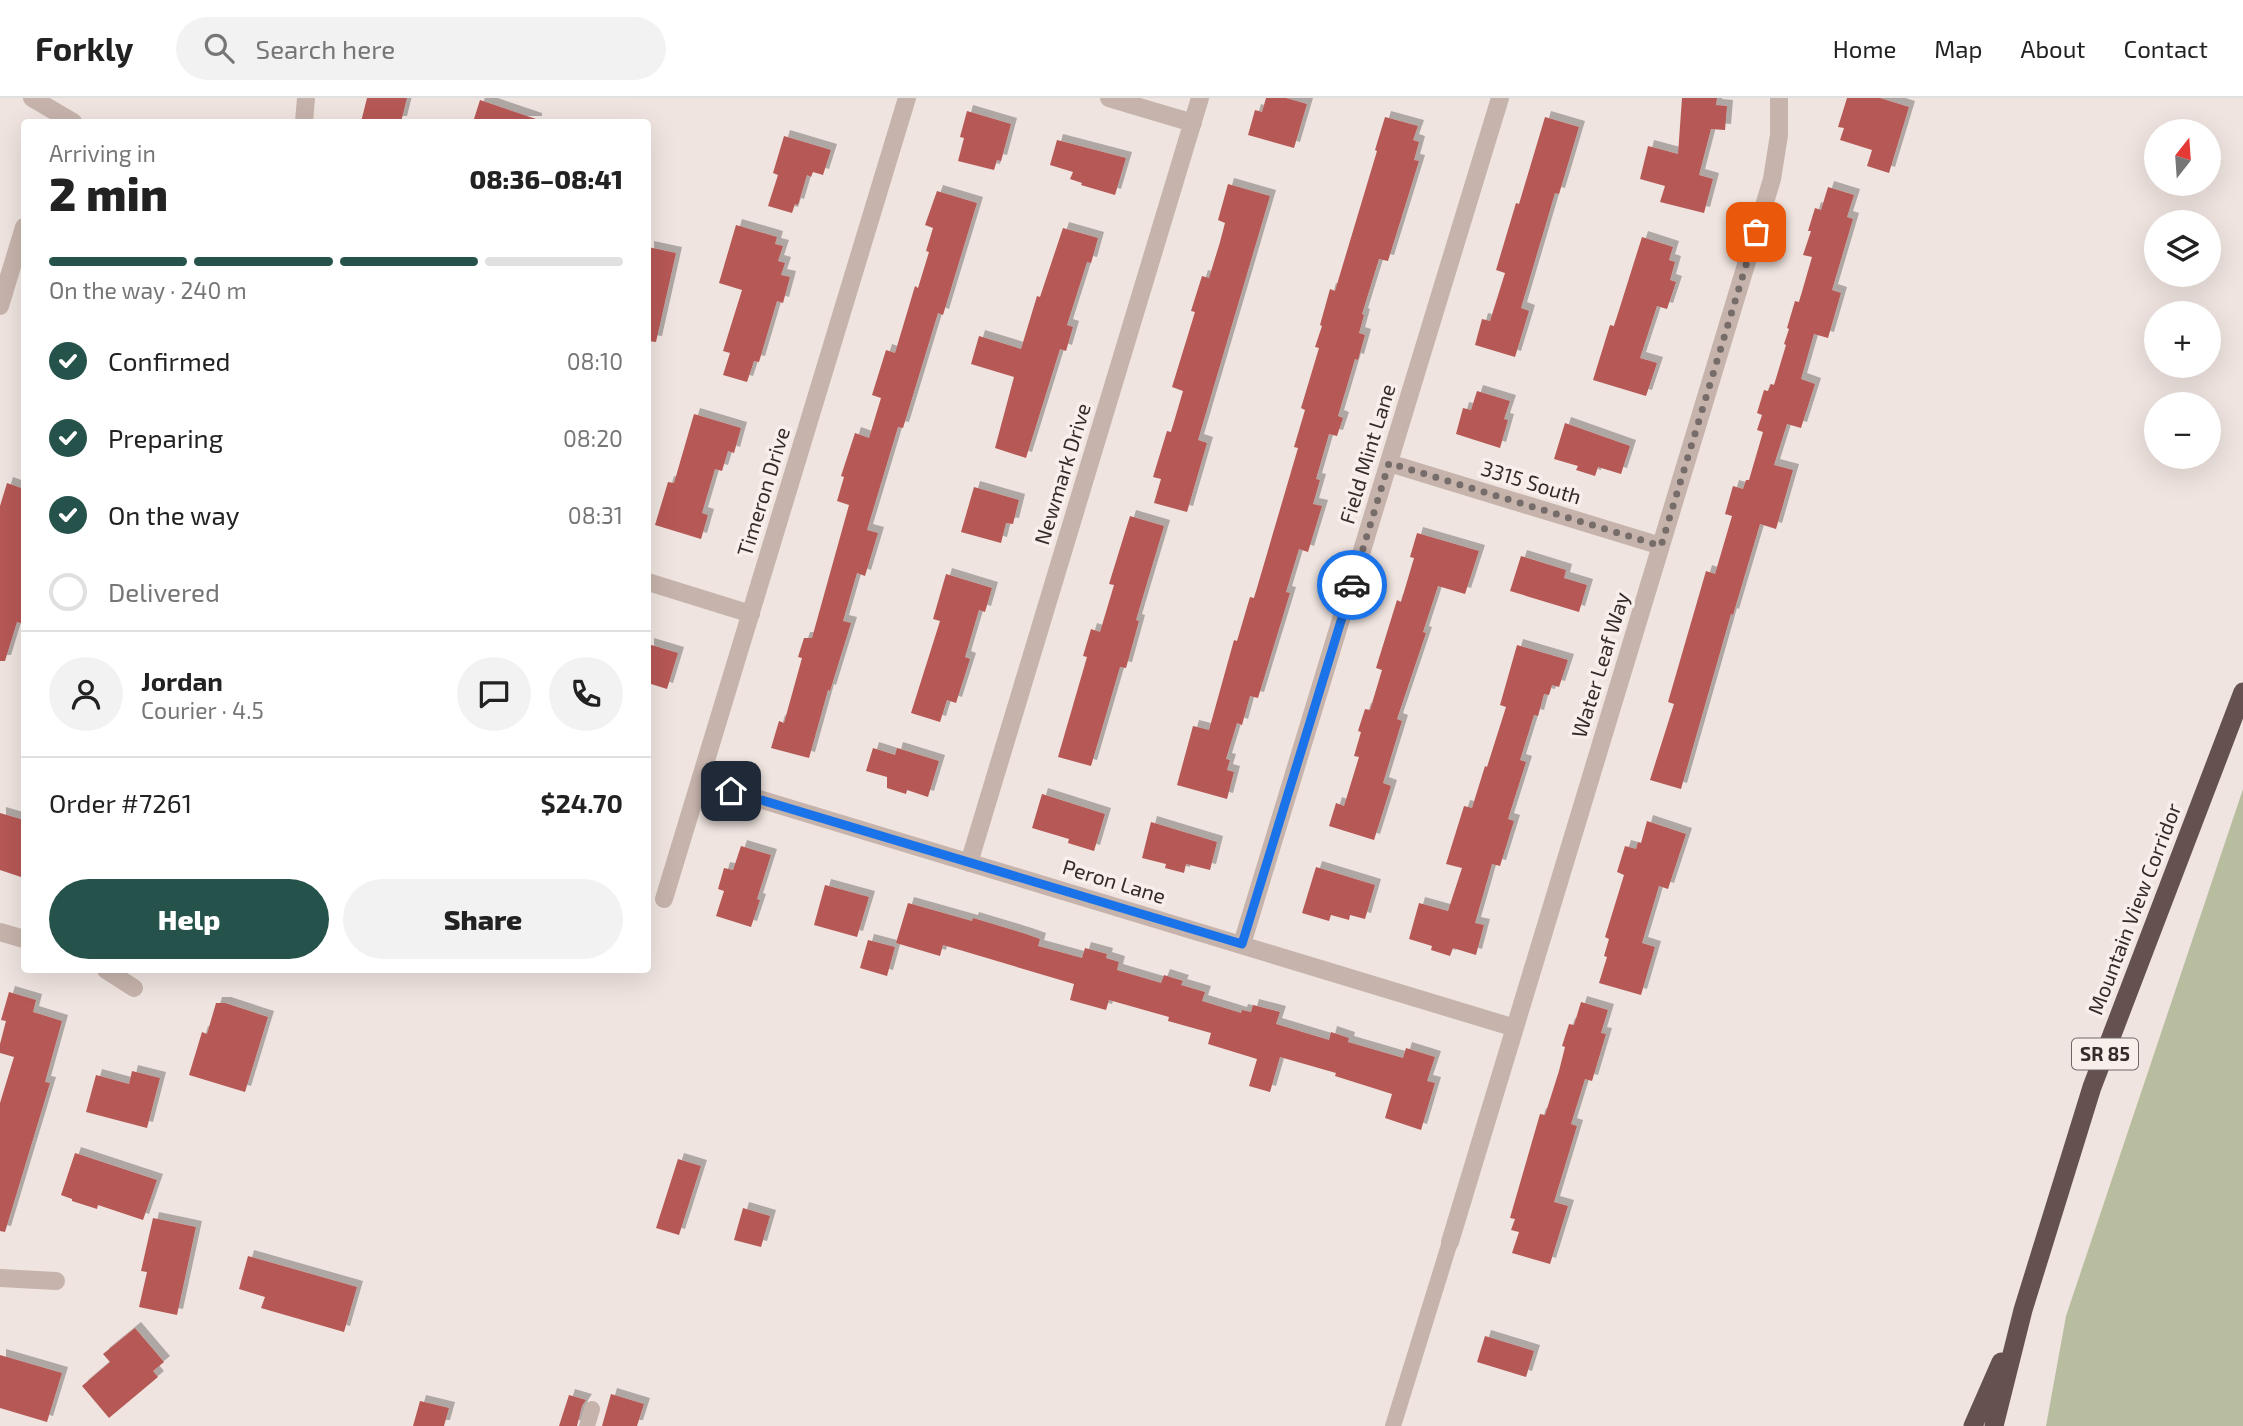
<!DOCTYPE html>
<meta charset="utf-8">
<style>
:root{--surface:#fff;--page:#f2f2f2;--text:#222;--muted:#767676;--line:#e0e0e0;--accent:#25524b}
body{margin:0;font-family:"Exo 2",sans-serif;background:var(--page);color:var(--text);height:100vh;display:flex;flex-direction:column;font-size:26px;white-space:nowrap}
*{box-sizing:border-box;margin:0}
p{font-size:23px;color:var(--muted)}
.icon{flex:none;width:38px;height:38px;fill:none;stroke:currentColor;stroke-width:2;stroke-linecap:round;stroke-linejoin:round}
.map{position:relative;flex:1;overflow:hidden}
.side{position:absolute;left:21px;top:21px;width:630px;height:854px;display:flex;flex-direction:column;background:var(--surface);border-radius:7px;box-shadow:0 7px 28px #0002}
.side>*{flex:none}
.needle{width:46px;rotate:17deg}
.controls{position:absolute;left:2144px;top:21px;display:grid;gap:14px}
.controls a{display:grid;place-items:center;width:77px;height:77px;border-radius:50%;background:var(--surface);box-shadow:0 7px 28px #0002;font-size:35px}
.pin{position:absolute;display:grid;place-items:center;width:60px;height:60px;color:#fff;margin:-30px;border-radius:14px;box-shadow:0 4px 10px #0006}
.courier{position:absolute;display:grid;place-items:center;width:70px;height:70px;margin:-35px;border:5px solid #1a73e8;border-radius:50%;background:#fff;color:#222;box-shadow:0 2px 9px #0007}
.overview em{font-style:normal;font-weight:800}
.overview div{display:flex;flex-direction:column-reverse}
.overview{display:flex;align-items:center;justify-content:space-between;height:119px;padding:0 28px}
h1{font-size:46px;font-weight:800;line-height:52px}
.bar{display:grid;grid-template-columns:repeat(4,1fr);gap:10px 7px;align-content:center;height:84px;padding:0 28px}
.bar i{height:9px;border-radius:5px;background:var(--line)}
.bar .selected{background:var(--accent)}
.bar p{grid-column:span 4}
.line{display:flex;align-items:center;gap:18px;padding:0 28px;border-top:2px solid var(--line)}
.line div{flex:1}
.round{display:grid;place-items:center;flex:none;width:74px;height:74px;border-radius:37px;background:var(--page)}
ol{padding:0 28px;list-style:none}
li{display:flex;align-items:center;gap:21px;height:77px}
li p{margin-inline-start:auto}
li .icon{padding:7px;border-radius:50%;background:var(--accent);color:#fff;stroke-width:4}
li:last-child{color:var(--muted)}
li i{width:38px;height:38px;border:4px solid var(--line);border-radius:50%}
.button{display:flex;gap:14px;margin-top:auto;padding:14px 28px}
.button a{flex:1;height:80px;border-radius:42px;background:var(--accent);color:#fff;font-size:28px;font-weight:800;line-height:80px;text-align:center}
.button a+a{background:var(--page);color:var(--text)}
header{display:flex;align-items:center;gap:42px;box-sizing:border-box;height:98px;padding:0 35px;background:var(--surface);border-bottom:2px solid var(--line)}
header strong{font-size:33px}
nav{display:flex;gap:38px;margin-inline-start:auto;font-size:24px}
.search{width:490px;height:63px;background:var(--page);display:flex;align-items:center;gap:18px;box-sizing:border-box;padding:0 24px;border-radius:38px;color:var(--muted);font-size:26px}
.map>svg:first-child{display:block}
.green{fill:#b9bda0}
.building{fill:#b65956;filter:url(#shadow)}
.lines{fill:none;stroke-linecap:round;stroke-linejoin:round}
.service{stroke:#c6b3ac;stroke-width:16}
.minor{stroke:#c6b3ac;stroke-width:18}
.trunk{stroke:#655250;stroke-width:19}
.done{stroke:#766c69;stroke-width:7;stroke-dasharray:0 12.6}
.route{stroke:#1a73e8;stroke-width:9}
.labels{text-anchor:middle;stroke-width:7;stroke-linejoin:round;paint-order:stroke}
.shield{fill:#f8efeb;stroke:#706664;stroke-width:2}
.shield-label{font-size:19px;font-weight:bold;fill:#352b2a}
.street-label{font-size:21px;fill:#352b2a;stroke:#f8efeb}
</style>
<header>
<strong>Forkly</strong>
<div class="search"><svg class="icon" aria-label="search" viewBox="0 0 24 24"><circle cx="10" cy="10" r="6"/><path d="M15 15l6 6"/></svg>Search here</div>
<nav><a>Home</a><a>Map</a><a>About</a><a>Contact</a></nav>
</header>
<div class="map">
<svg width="2243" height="1328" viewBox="0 0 2243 1328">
<defs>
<filter id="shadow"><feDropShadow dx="6" dy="-6" stdDeviation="0" flood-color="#0004"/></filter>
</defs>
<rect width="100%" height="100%" fill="#efe4df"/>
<path class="green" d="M2243 691V1328H2046L2066 1218Z"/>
<path class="building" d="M367 0H407L401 24H361Z
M1266 0H1286L1307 6 1294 50 1248 37 1255 12 1262 14Z
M1682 0H1717L1716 7 1727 8 1725 32 1711 31 1699 77 1713 81 1704 115 1660 104 1665 88 1640 81 1648 48 1678 56Z
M1847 0H1880L1909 9 1889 75 1867 68 1872 52 1840 42 1844 30 1838 29Z
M480 2 536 21V24H473Z
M967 13 1011 26 1001 63 997 62 994 72 958 63 964 40 960 39Z
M1385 19 1418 28 1413 42 1419 44 1414 62 1419 63 1388 163 1379 161 1362 216 1364 217 1359 235 1365 237 1358 262 1355 261 1338 318 1343 320 1337 338 1329 336 1316 381 1320 382 1313 406 1322 408 1308 454 1299 451 1286 494 1290 495 1258 600 1250 598 1242 627 1237 625 1226 661 1230 662 1227 672 1234 674 1227 701 1177 687 1193 628 1209 632 1234 542 1237 543 1250 499 1254 500 1298 350 1294 349 1305 312 1301 310 1319 250 1315 249 1322 228 1320 227 1330 191 1335 193 1377 53 1375 52Z
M1545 19 1579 29 1559 96 1555 95 1521 210 1529 213 1515 259 1475 247 1482 221 1490 223 1505 175 1496 172 1516 105 1519 106Z
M784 38 831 52 823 77 813 74 811 79 807 77 798 107 795 106 792 115 768 108 778 77 773 75Z
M1057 42 1126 60 1115 97 1081 87 1082 85 1070 81 1073 74 1050 67Z
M1228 86 1270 98 1198 342 1207 345 1187 414 1154 405 1161 381 1153 379 1167 333 1171 334 1183 293 1172 289 1195 214 1191 213 1202 178 1209 180 1220 144 1225 125 1218 122Z
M1828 89 1854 97 1847 119 1853 121 1832 192 1841 195 1828 240 1814 236 1801 281 1815 286 1801 330 1787 326 1774 367 1793 372 1776 431 1760 426 1733 517 1731 516 1681 691 1650 682 1674 606 1668 604 1706 473 1715 476 1732 418 1725 416 1733 388 1743 391 1746 382H1749L1763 334 1757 332 1762 317 1757 315 1764 292 1768 293 1771 286 1774 287 1786 247 1784 246 1789 231 1787 230 1795 203 1799 204 1812 159 1803 157 1811 133H1808L1815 110 1821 112Z
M937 93 977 105 943 217 938 215 903 330 898 329 867 432 878 435 865 478 857 475 843 523 851 525 830 593 828 592 809 660 771 650 779 623 784 625 802 560 798 559 804 540H812L849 407 837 403 844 379 841 378 855 335 869 340 881 300 872 297 886 252 895 255 915 188 918 190 929 154 926 153 933 130 925 127Z
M736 127 777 139 775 146 783 148 778 163 785 165 781 177 790 179 783 205 777 203 759 264 754 263 747 284 723 277 730 255 723 253 742 192 719 185Z
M1063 130 1098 140 1091 165 1087 164 1067 227 1073 229 1066 253 1060 251 1026 360 995 350 1014 279 971 266 979 238 1021 251 1037 198 1040 199Z
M1642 139 1673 149 1669 162 1675 164 1670 182 1676 184 1667 211 1657 208 1640 260 1657 265 1646 298 1593 282 1610 227 1614 228Z
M648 149 676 155 656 244 648 243Z
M1477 293 1510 303 1504 321 1508 322 1500 350 1456 336 1463 310 1471 312Z
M694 316 741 330 734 355 728 353 722 373 715 371 702 415 708 417 701 441 655 427 668 384 674 385Z
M1565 325 1630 348 1621 376 1598 369 1595 378 1576 372 1578 368 1554 361Z
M7 385 24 391V526L17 524 5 563H0V408Z
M974 389 1019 402 1013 426 1006 425 1001 445 961 434Z
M1130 418 1164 428 1136 522 1139 523 1126 570 1120 569 1091 668 1058 659 1087 559 1083 558 1091 531 1100 534 1114 487 1109 486Z
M1417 435 1479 453 1465 496 1438 488 1423 534 1426 535 1397 621 1402 623 1383 685 1391 688 1374 742 1329 728 1336 705 1344 708 1359 659 1354 658 1361 634 1358 633 1365 611 1370 612 1382 572 1376 570 1397 502 1401 504 1414 460 1410 459Z
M1521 458 1566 472 1564 480 1587 487 1579 514 1510 493Z
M946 476 992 490 985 514 979 512 965 559 970 561 956 605 947 602 940 624 911 615 940 523 933 521Z
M648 546 678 555 667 591 648 585Z
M1517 547 1568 562 1559 589 1552 587 1549 597 1544 596 1538 618 1534 617 1520 662 1526 664 1508 721 1514 723 1500 768 1492 766 1475 825 1484 827 1476 857 1453 850 1450 858 1431 852 1432 848 1409 841 1419 805 1448 813 1462 770 1446 766 1464 708 1472 710 1485 668 1487 669 1506 609 1500 607Z
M873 650 895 657 897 650 939 663 928 699 907 692 906 696 887 690V679L866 673Z
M1042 696 1105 716 1094 753 1068 745 1069 741 1032 730Z
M0 715 24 722V780L0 772Z
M1647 723 1686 736 1668 791 1659 788 1642 845 1655 849 1641 897 1599 885 1607 859 1604 858 1609 841 1605 839 1624 777 1617 774 1625 748 1636 751 1638 744 1641 745Z
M1151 724 1217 744 1210 772 1186 766 1184 775 1165 770 1166 766 1142 760Z
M741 748 771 757 757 801 760 802 751 829 716 818 724 793 718 791 724 770 733 772Z
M1316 769 1375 787 1365 821 1350 817 1349 822 1331 817 1329 823 1302 815Z
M825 787 869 799 857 839 814 827Z
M908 805 972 823 973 820 1026 836 1040 841 1038 848 1082 860 1085 850 1107 856 1106 860 1119 864 1117 872 1161 885 1164 877 1183 883 1181 887 1205 894 1202 903 1241 915 1242 912 1251 914 1253 907 1280 914 1276 926 1329 942 1331 934 1349 940 1348 944 1403 960 1406 950 1435 959 1427 983 1435 985 1421 1032 1385 1020 1392 996 1335 978 1336 975 1280 959 1270 994 1249 988 1257 961 1208 946 1211 935 1168 923 1169 919 1109 902 1106 912 1070 902 1074 886 943 847 940 858 896 845Z
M868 842 895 849 887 878 860 870Z
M9 894 36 902 33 914 62 923 45 984 50 985 5 1134 0 1133V1005L14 959 0 955V946L6 923 1 922Z
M1581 904 1608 912 1601 935 1606 936 1592 983 1585 981 1571 1026 1577 1028 1554 1104 1568 1108 1550 1166 1512 1155 1519 1134 1511 1132 1515 1121 1510 1120 1540 1016 1545 1017 1559 973 1565 949 1562 948 1569 926 1574 927Z
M216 905H225L268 919 245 994 189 977 202 934 207 936Z
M132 973 160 980 147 1030 86 1014 96 977 129 986Z
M75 1055 157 1082 143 1122 98 1107 97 1111 72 1103V1101L61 1097Z
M678 1061 701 1068 679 1137 656 1130Z
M743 1110 770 1118 761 1149 734 1142Z
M153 1120 196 1129 177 1217 139 1209 147 1174 141 1173Z
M248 1158 357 1189 344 1234 261 1210 265 1199 239 1191Z
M135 1230 164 1264 153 1273 158 1279 109 1320 82 1288 110 1264 103 1256Z
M1485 1238 1534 1253 1526 1279 1477 1264Z
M0 1257 62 1275 47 1324 0 1310Z
M611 1296 644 1306 637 1328H602Z
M569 1297 586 1302 582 1308 577 1328H559Z
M420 1303 449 1310 444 1328H413Z"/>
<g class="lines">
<path class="service" d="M587 1328 592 1311
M1393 1328 1450 1144"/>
<path class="minor" d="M32 0 73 24
M1109 0 1193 25
M304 24 306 0
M0 208 24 129
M1389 365 1661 448
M648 484 751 516
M700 683 1515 930
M969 765 1200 0
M664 801 907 0
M0 834 24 841
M1242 846 1500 0
M106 872 134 890
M1450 1144 1772 81 1779 37V0
M0 1180 56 1183"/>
<path class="trunk" d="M1973 1328 2001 1264
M1994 1328 2023 1212 2092 989 2243 594"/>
</g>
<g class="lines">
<path class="done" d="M1352 487 1389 365 1661 448 1756 134"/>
<path class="route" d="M731 693 1242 846 1352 487"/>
</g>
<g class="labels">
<rect class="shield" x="2072" y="940.5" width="66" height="31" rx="5"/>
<g class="shield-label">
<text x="2105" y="963">SR 85</text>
</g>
<g class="street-label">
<text transform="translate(1368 356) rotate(-73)" y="7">Field Mint Lane</text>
<text transform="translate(1063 376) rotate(-73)" y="7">Newmark Drive</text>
<text transform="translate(1531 385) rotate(17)" y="7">3315 South</text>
<text transform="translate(764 394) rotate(-73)" y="7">Timeron Drive</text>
<text transform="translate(1601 567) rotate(-73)" y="7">Water Leaf Way</text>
<text transform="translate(1114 784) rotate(17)" y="7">Peron Lane</text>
<text transform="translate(2135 811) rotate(-69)" y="7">Mountain View Corridor</text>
</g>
</g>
</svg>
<div class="controls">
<a><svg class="needle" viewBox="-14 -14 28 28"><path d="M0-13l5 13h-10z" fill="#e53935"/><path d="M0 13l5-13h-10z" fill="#767676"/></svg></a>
<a><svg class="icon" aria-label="layers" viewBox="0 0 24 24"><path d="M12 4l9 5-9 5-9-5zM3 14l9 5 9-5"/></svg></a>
<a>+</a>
<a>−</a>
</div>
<div class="pin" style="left:1756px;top:134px;background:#ea580c"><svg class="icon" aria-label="bag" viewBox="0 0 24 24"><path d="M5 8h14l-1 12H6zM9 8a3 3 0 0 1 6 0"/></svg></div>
<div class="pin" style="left:731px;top:693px;background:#1f2937"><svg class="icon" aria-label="home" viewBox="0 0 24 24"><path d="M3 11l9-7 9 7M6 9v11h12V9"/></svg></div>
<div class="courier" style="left:1352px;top:487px"><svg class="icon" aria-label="car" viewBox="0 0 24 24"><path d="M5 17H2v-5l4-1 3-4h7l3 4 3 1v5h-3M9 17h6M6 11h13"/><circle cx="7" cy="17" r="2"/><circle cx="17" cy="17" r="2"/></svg></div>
<section class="side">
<div class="overview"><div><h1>2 min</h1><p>Arriving in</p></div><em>08:36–08:41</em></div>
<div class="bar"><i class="selected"></i><i class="selected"></i><i class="selected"></i><i></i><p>On the way · 240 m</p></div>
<ol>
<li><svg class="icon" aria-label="check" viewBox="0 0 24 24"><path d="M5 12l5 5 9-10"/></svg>Confirmed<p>08:10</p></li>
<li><svg class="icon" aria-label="check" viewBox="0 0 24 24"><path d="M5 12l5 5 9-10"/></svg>Preparing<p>08:20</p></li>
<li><svg class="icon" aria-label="check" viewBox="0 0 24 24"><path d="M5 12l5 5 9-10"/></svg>On the way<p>08:31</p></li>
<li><i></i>Delivered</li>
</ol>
<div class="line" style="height:126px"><a class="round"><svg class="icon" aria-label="person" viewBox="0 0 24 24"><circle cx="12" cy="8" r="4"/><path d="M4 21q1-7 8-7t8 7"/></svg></a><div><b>Jordan</b><p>Courier · 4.5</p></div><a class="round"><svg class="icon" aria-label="chat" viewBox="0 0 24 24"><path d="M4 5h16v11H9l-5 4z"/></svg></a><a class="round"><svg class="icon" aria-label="phone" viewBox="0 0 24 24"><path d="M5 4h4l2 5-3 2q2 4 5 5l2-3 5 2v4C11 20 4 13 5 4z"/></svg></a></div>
<div class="line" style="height:91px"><div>Order #7261</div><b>$24.70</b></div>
<div class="button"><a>Help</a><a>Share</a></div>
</section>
</div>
